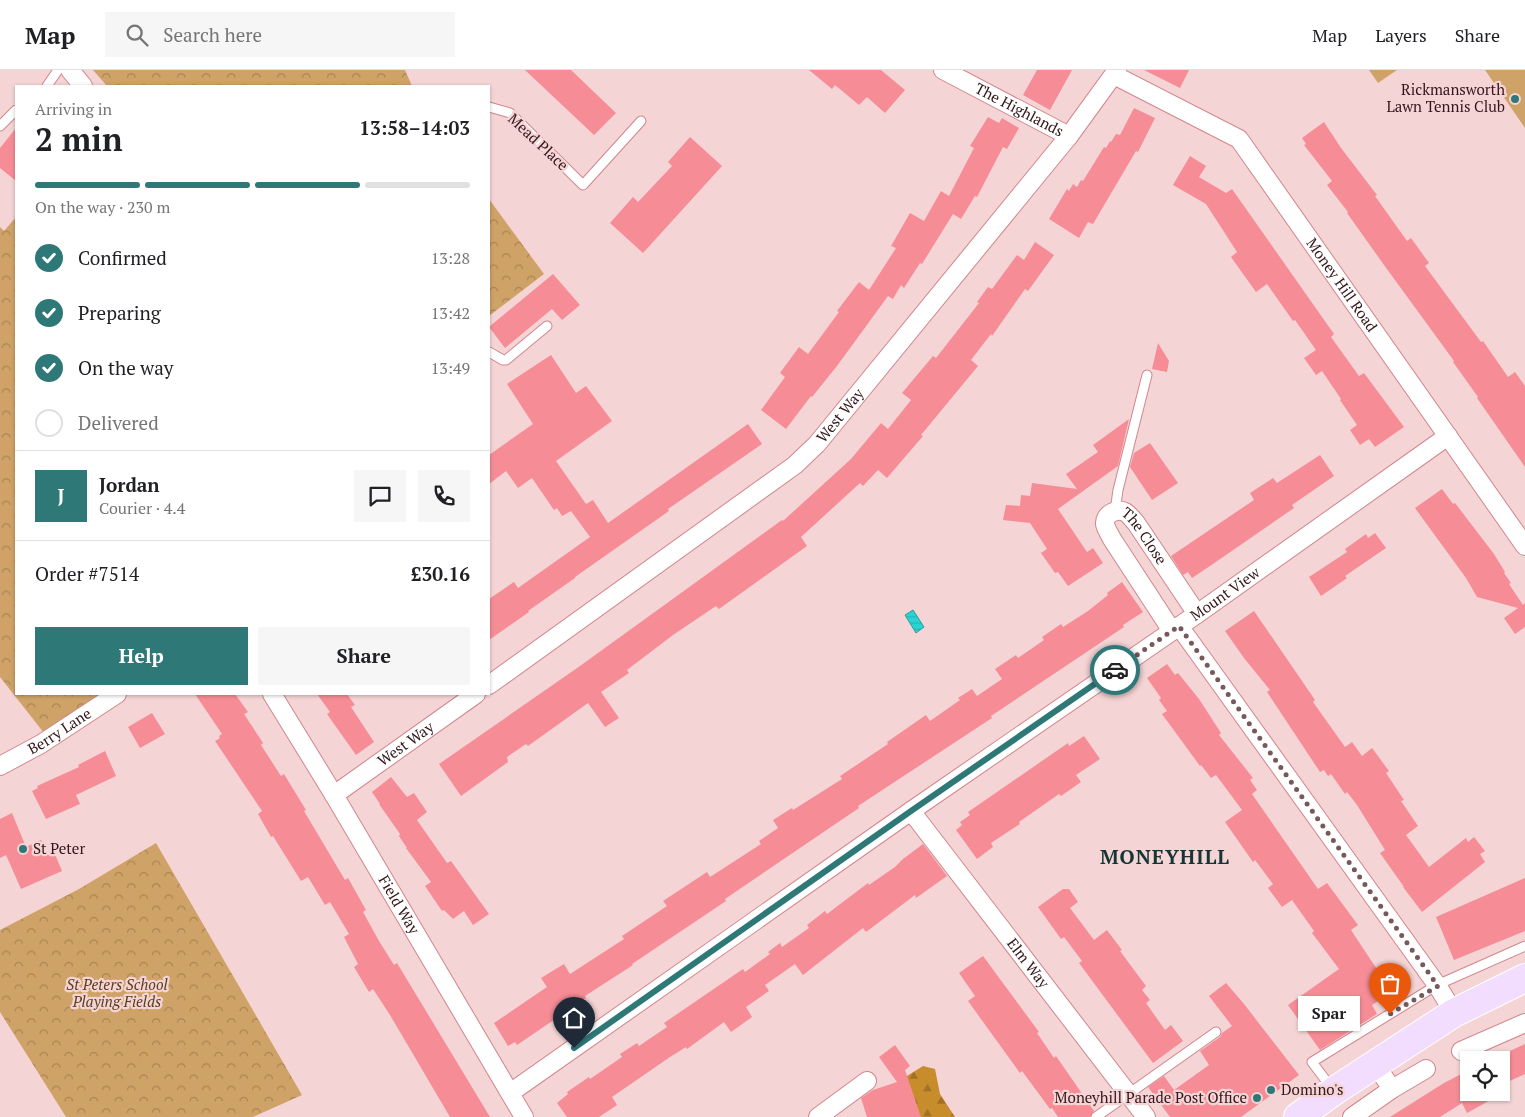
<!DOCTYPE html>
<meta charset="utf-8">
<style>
:root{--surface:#fff;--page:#f6f6f6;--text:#202124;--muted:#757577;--line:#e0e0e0;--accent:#2f7878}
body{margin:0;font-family:"PT Serif",serif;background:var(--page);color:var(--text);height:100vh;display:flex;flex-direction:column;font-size:19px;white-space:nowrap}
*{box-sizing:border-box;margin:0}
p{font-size:16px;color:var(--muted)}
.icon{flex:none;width:28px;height:28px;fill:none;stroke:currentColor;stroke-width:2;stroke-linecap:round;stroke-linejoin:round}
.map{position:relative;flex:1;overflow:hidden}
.details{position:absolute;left:15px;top:15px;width:475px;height:610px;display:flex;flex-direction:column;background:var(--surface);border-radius:0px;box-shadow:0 1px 4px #0004}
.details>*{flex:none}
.controls{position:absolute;left:1460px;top:981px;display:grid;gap:10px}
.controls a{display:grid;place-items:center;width:50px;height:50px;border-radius:0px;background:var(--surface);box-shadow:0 1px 4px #0004;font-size:25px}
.pin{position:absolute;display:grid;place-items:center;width:42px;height:42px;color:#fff;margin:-51px -21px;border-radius:50% 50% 50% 0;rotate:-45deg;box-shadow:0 0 5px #0007}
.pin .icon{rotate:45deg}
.courier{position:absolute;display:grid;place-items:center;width:50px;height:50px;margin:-25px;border:4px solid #2f7878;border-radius:50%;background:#fff;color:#222;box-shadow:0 1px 6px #0007}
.bubble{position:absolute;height:35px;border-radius:0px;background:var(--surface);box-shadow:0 1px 4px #0004;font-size:16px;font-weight:600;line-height:35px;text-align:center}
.summary em{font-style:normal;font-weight:600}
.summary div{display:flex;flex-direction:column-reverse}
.summary{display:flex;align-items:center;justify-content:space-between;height:85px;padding:0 20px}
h1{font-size:32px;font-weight:600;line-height:38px}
.bar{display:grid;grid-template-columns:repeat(4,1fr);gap:8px 5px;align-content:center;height:60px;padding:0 20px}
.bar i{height:6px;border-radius:4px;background:var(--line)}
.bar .active{background:var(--accent)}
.bar p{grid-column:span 4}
.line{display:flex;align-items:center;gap:12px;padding:0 20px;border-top:1px solid var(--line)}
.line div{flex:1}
.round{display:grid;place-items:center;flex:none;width:52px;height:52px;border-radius:0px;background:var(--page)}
ol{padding:0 20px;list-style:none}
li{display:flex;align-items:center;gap:15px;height:55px}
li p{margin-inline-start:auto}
li .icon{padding:5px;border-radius:50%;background:var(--accent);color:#fff;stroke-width:4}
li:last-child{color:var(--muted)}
li i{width:28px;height:28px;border:2px solid var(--line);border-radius:50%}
.button{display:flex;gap:10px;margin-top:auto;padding:10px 20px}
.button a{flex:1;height:58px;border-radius:0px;background:var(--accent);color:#fff;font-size:20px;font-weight:600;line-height:58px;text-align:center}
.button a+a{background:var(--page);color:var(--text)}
header{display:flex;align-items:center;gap:30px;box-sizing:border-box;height:70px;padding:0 25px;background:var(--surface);border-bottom:1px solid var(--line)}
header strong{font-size:24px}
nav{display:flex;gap:28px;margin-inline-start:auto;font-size:18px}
.search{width:350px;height:45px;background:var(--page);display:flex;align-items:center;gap:12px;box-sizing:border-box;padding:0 18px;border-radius:0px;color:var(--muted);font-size:19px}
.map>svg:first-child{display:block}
.forest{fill:url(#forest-firs)}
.park{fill:url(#park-crowns)}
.garden{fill:#cfa367}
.water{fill:url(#water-rules);stroke:#2b9c9c}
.building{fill:#f68c96}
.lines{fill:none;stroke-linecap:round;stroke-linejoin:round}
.service-casing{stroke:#d1868c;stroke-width:11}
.minor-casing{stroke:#d1868c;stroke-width:20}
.primary-casing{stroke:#fff;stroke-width:30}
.service{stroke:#fff;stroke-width:9}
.minor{stroke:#fff;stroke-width:18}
.primary{stroke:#f3ddfe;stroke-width:28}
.done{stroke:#77595b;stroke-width:5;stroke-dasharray:0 9}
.route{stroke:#2f7878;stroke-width:6}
.poi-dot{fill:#2f7878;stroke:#f5d4d5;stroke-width:2}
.labels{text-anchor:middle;stroke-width:4.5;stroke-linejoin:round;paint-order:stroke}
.poi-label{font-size:15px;fill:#33171a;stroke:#f5d4d5;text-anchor:end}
.street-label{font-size:15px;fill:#33171a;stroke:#f5d4d5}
.park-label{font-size:15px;font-style:italic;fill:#593f1a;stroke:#f5d4d5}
.district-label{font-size:20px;font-weight:bold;letter-spacing:1px;fill:#133635;stroke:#f5d4d5}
</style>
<header>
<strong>Map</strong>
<div class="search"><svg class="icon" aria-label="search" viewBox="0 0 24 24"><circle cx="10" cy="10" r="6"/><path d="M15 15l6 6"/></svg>Search here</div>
<nav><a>Map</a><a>Layers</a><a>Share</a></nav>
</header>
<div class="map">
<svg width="1525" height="1047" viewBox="0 0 1525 1047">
<defs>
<pattern id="forest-firs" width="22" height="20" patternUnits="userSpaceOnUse" patternTransform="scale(1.25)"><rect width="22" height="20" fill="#c78c2b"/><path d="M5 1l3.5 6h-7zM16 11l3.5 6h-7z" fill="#a27124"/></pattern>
<pattern id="park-crowns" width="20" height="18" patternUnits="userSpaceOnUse" patternTransform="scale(1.25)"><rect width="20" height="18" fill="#cfa367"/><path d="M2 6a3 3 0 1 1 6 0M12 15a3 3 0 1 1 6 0" fill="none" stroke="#a98454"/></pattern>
<pattern id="water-rules" width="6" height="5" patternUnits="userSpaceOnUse" patternTransform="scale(1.25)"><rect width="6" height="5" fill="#28d5d4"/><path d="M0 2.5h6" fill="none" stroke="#24b6b5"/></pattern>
</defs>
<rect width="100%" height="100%" fill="#f5d4d5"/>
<path class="forest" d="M923 996 935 999 940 1024 955 1047H911L905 1019 907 1006Z"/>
<path class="park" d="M93 0H405L412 16H107Z
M489 129 544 204 489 246Z
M16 147V624H101L44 663 0 607V157L4 161Z
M156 773 302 1025 253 1047H66L0 942V860L79 819Z"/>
<path class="garden" d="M1369 0H1397L1378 13Z
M1485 0H1525V58Z"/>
<path class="water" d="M913 540 924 557 916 563 905 545Z"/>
<path class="building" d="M525 0H571L616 43 594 65Z
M809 0H881L905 20 885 43 867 27 859 35 835 15 832 19Z
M1037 0H1072L1050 40 1023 25Z
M1144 0H1189L1180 18Z
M1134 38 1155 48 1138 82 1136 81 1093 154 1088 152 1079 168 1049 149 1067 119 1069 121 1073 114 1077 117 1081 110 1083 111 1104 77 1106 78 1110 71 1111 72 1116 64 1120 65Z
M988 47 999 53 1002 48 1019 58 1007 79 1003 77 977 127 975 126 961 149 953 144 922 194 920 193 904 218 901 215 893 229 888 226 837 296 812 327 811 326 786 359 761 340 785 307 780 303 799 277 808 284 839 242 837 241 859 212 869 220 896 178 891 176 910 143 924 151 941 121 949 126 974 78 970 76Z
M1324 52 1341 78 1377 125 1375 126 1407 171 1411 168 1429 193 1425 196 1481 272 1483 271 1508 307 1515 302 1525 316V397L1477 328 1478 327 1453 292 1454 291 1384 195 1347 143 1348 142 1327 115 1332 111 1304 75 1306 74 1302 68Z
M16 58V111L0 98V78Z
M690 67 722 96 643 183 610 153 633 127 638 132 672 96 668 92Z
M1190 86 1206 96 1199 107 1226 123 1232 119 1334 264 1331 267 1359 306 1364 303 1404 357 1375 377 1369 369 1360 375 1350 360 1357 355 1340 330 1341 329 1322 301 1316 305 1304 288 1316 280 1295 250 1293 251 1267 214 1256 222 1231 187 1237 182 1206 134 1173 115Z
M1035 172 1054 185 1028 221 1025 219 992 266 991 264 971 290 978 296 921 365 923 366 887 408 878 400 863 416 860 413 801 467 807 476 719 539 716 536 673 565 627 600 629 603 601 622 619 648 605 657 588 633 528 676 526 674 507 687 508 692 461 726 439 694 580 596 782 450 783 451 851 389 881 353 888 359 911 330 902 323 933 286 936 288 979 233 977 232 988 217 992 219 1017 185 1024 190Z
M553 204 580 235 562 250 552 239 505 278 489 257Z
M1158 273 1169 291 1167 302 1152 299Z
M551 285 576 323 586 316 612 351 556 391 586 434 593 430 608 453 748 354 762 374 668 439 669 441 575 507V508L528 541 529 542 489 570V529L514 512 518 518 590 467 571 441 562 446 557 438 554 440 532 408 518 418 506 401 489 414V385L533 354 507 314Z
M1129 349 1118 396 1058 439 1087 482 1093 478 1103 493 1068 516 1058 502 1055 503 1041 483 1047 479 1030 453 1003 450 1006 435 1020 436 1021 425 1030 426 1032 413 1077 419 1066 404 1098 382 1093 375Z
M1150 373 1178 413 1152 430 1130 397 1134 383Z
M1320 385 1334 406 1292 435 1294 438 1210 496 1192 508 1188 502 1183 505 1171 486 1254 430 1250 423 1273 408 1277 413Z
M1442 419 1453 434 1455 433 1494 484 1505 502 1504 503 1511 513 1509 514 1523 535 1525 533V557L1515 564 1504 548 1518 538 1477 527 1466 508 1415 438Z
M1375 463 1386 478 1345 506 1347 508 1321 526 1309 507 1347 482 1345 479 1366 464 1368 468Z
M1122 512 1143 542 1123 555 1124 557 991 646 992 648 858 736 859 738 725 829 726 831 632 894 633 895 585 926 586 928 517 975 515 972 508 976 494 953 547 917 541 908 564 894 570 904 624 869 622 866 667 836 663 831 707 802 710 807 761 774 759 771 778 758 773 750 792 738 793 740 842 709 840 706 888 674 887 672 926 645 930 651 960 630 958 628 972 619 977 626 1002 609 995 599 1016 585 1018 588 1044 570 1042 567 1061 554 1063 557 1088 541 1108 525 1107 523Z
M1254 541 1315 630 1313 632 1345 677 1352 672 1362 686 1372 678 1389 701 1386 703 1404 730 1401 731 1418 756 1406 765 1429 797 1466 768 1468 772 1474 767 1485 781 1480 784 1485 792 1422 842 1403 817H1404L1380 783 1385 780 1357 735 1347 722 1345 724 1331 704 1328 706 1324 700 1320 702 1267 622 1270 620 1244 588 1225 561Z
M1167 594 1175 605 1178 603 1199 629 1221 663 1219 665 1253 708 1250 710 1257 720 1252 724 1318 819 1327 813 1358 855 1351 860 1392 922 1372 935 1377 944 1320 980 1288 935 1339 899 1312 863 1314 861 1292 830 1282 837 1268 818 1273 814 1255 790 1253 792 1225 752 1242 740 1216 705 1211 708 1201 695 1200 696 1162 644 1167 641 1159 630 1161 628 1147 608Z
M195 624H235L248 642 244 644 263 673 261 675 281 706 284 704 298 727 306 740 304 741 345 810 348 808 366 840 363 842 379 871 394 895 397 893 490 1047H450L390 945 373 919 369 922 354 897 358 894 344 867 349 864 330 832 325 835 308 807 301 811 273 766 271 767 258 744 262 741 215 671 220 668 219 666 222 664Z
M317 624H347L355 635 351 637 374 672 356 685 327 644 330 642Z
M152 643 165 664 140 678 128 657Z
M1084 666 1100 689 1076 705 1081 712 1061 726 1059 724 1019 752 1020 754 991 773 993 777 977 789 956 760 962 755 960 752 970 745 968 742 1068 673 1069 676Z
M105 681 116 706 76 725 80 734 46 749 32 721 38 718 37 716 79 697 78 695Z
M391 707 407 727 414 723 427 742 417 750 447 793 451 791 489 844 473 855 464 841 453 849 444 840 442 841 425 816 431 812 406 778H407L399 766 400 764 379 734H380L372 722Z
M12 743 26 777 41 770 48 785 54 782 62 801 21 819 6 785 0 788V749Z
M923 774 947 806 916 828 915 825 866 862 863 858 803 905 795 894 765 915 769 921 746 937 752 947 731 962 724 952 687 979 686 977 670 987 612 1027 617 1035 599 1047H567L557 1033 568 1024 567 1022 589 1007 590 1009 622 987 620 984 637 973 639 976 667 957 664 953 743 899 745 902 770 884 768 882 780 873 782 877 809 858 807 855 825 841 827 844 868 813 869 815 895 797 903 789Z
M1525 808V861L1454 890 1436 847Z
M1063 819H1069L1078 832 1070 838 1094 870 1107 860 1122 880 1120 881 1146 916 1142 920 1150 930 1146 933 1165 960 1171 955 1183 971 1153 993 1079 893 1082 891 1064 867 1061 869 1038 837Z
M983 886 1039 962 1037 963 1054 988 1056 986 1094 1041 1090 1047H1058L1052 1038 1050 1039 1022 1001 1020 1003 968 931 975 926 959 903Z
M1226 913 1244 934 1299 1005 1241 1047H1170L1148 1017 1164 1006 1174 1020 1209 995 1200 981 1220 967 1222 963 1232 956 1209 926Z
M1525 974V1004L1501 1015V985Z
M895 975 910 996 905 1000 921 1047H867L861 1028 873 1020 897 1012 879 987Z
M1469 1000V1022H1505L1467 1043 1462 1033 1440 1047H1390L1444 1013Z"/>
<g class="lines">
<defs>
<path id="service" d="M47 16 58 0
M489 37 510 43 583 115 641 51
M0 56 16 40
M489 282 503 290H506L547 256
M1115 441 1118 420 1147 305
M1333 1020 1312 992 1437 915 1525 876
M1096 1047 1216 962"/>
<g id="minor">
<path d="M70 0 83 16"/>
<path id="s1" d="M943 0 1069 66"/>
<path id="s2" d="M1114 5 1239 69 1525 476"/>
<path d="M1179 556 1437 915 1454 943"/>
<path id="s3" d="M1172 561 1112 469C1110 465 1106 459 1105 454 1104 444 1117 438 1125 442 1129 444 1133 450 1136 453L1197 544"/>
<path id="s4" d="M489 615 795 395 817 374 1069 66 1117 0"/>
<path id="s5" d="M272 624 334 725 524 1047"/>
<path id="s6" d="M0 696 41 674 117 624"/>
<path id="s7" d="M334 725 476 624"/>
<path id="s8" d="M911 741 1146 1047"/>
<path d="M1461 981 1525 953"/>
<path d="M1392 1019 1426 999"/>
<path id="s9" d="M510 1023 911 741 1197 544 1448 366"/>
<path d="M818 1047 867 1011"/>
<path d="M1352 1047 1392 1019 1375 994"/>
</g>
<path id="primary" d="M1298 1047 1334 1021 1454 943 1525 908"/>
</defs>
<use href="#service" class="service-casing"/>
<use href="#minor" class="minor-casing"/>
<use href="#primary" class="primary-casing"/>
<use href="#service" class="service"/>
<use href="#minor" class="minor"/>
<use href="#primary" class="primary"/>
</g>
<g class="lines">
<path class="done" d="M1115 600 1179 556 1438 916 1390 944"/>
<path class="route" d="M574 978 911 741 1115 600"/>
</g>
<g class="poi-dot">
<circle cx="1515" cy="29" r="5"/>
<circle cx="23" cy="779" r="5"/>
<circle cx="1271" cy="1020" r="5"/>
<circle cx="1257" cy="1028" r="5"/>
</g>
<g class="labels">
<g class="poi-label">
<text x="1505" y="25">Rickmansworth<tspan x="1505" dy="17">Lawn Tennis Club</tspan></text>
<text x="33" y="784" text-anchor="start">St Peter</text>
<text x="1281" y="1025" text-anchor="start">Domino's</text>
<text x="1247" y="1033">Moneyhill Parade Post Office</text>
</g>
<g class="street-label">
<text dy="5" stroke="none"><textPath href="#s1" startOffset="86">The Highlands</textPath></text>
<text transform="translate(538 72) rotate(43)" y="5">Mead Place</text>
<text dy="5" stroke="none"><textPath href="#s2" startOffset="319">Money Hill Road</textPath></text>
<text dy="5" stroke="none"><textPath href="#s4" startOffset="444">West Way</textPath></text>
<text dy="5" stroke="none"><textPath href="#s3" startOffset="185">The Close</textPath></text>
<text dy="5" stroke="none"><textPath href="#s9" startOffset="872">Mount View</textPath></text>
<text dy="5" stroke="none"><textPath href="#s6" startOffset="69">Berry Lane</textPath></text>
<text dy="5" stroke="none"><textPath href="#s7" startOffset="88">West Way</textPath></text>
<text dy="5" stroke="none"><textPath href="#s5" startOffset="246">Field Way</textPath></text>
<text dy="5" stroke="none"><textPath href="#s8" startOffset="192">Elm Way</textPath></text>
</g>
<g class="park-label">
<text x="117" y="920">St Peters School<tspan x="117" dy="17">Playing Fields</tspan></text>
</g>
<g class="district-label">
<text x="1165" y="794">MONEYHILL</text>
</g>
</g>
</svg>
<div class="controls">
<a><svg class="icon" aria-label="locate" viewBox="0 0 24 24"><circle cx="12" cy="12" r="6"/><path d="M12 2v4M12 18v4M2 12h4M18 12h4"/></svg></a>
</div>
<div class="pin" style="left:1390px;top:944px;background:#ea580c"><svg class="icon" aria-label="bag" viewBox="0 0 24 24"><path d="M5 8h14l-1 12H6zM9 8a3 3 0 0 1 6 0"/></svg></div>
<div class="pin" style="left:574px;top:978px;background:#1f2937"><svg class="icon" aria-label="home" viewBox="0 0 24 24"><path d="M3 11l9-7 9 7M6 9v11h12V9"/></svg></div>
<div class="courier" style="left:1115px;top:600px"><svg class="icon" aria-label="car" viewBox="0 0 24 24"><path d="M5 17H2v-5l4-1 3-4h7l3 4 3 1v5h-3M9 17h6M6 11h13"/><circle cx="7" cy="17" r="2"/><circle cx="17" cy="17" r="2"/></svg></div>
<div class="bubble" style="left:1298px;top:926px;width:62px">Spar</div>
<section class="details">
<div class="summary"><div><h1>2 min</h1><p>Arriving in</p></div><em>13:58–14:03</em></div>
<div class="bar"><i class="active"></i><i class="active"></i><i class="active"></i><i></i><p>On the way · 230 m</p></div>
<ol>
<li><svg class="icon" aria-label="check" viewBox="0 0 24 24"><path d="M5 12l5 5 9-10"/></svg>Confirmed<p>13:28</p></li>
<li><svg class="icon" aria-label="check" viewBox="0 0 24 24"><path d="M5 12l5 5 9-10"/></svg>Preparing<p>13:42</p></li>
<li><svg class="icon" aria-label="check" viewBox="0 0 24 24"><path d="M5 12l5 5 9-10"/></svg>On the way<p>13:49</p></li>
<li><i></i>Delivered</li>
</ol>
<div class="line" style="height:90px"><b class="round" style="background:var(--accent);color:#fff">J</b><div><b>Jordan</b><p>Courier · 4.4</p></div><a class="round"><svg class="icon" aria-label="chat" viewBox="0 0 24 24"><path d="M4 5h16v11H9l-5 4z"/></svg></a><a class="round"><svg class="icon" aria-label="phone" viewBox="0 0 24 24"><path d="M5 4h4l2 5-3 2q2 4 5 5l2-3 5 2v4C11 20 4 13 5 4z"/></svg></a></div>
<div class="line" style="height:65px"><div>Order #7514</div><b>£30.16</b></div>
<div class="button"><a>Help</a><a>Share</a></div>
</section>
</div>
